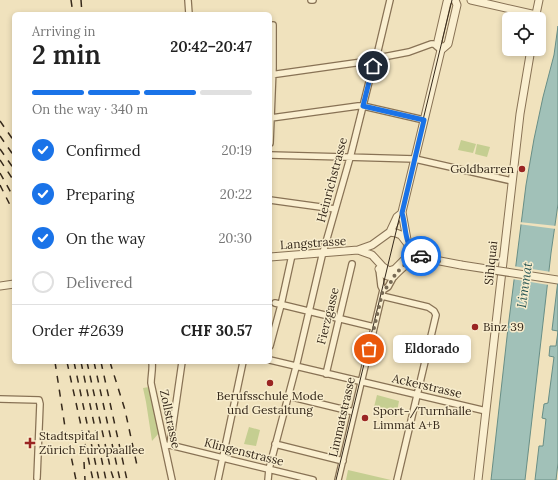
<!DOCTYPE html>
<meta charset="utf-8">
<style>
:root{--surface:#fff;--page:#f2f2f2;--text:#222;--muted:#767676;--line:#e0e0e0;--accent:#1a73e8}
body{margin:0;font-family:Lora,serif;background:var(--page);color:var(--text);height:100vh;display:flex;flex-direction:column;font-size:15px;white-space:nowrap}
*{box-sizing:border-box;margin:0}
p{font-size:13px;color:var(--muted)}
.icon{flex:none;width:22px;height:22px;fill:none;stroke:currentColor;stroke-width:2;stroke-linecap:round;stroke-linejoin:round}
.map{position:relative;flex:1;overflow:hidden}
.sheet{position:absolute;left:12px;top:12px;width:260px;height:352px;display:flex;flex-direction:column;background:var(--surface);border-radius:6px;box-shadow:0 2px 6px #0003}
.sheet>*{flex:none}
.fabs{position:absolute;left:502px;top:12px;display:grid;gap:8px}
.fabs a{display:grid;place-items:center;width:44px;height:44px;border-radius:6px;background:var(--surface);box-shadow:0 2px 6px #0003;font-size:20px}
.pin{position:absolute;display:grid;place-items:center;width:34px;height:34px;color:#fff;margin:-17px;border:2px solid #fff;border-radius:50%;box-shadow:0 1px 4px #0007}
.courier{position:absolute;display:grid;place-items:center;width:40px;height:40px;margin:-20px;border:3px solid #1a73e8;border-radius:50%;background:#fff;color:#222;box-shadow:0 1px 5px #0007}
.bubble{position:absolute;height:28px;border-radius:6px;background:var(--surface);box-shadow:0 2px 6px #0003;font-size:13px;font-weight:600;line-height:28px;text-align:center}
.summary em{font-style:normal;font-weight:600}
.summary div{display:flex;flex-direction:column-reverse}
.summary{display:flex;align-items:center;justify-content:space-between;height:68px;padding:0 20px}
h1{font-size:26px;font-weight:600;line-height:30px}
.bar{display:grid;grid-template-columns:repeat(4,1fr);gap:6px 4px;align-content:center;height:48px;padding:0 20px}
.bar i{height:5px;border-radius:3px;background:var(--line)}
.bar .selected{background:var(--accent)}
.bar p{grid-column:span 4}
.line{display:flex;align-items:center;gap:10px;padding:0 20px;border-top:1px solid var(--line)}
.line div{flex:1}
ol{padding:0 20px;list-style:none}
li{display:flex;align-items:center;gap:12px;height:44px}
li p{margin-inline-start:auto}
li .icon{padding:4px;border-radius:50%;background:var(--accent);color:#fff;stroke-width:4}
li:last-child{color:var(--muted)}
li i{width:22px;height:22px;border:2px solid var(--line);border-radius:50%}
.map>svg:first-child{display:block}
.green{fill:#c5ce91}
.water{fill:#a1c1b8;stroke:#688e86}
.pier{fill:#f0e2bd}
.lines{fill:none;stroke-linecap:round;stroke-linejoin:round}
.minor-casing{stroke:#887255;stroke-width:8}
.tertiary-casing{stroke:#887255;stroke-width:9}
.minor{stroke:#faefd0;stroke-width:5.5}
.tertiary{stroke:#faefd0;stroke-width:7}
.tram{stroke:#36291b;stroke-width:1}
.rail{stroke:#36291b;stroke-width:1.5;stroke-dasharray:7 7;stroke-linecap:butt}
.tertiary-bridge-casing{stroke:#887255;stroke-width:9;stroke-linecap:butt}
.tertiary-bridge{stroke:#faefd0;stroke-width:7}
.done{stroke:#776a54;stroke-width:4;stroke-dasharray:0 7.2}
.route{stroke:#1a73e8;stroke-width:5}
.poi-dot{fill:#9a2523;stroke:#f7eccc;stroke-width:1.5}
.labels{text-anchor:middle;stroke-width:3;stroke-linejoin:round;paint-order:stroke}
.poi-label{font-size:12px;fill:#36291b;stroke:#f7eccc;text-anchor:start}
.street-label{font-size:12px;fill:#36291b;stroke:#f7eccc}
.water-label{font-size:13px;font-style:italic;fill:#295756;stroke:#f7eccc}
</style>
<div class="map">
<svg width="558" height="480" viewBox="0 0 558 480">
<rect width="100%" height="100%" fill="#f0e2bd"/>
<path class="green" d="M461 140 476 144 473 153 458 150Z
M477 144 490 147 487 157 475 154Z
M149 387 159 433 152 441 146 402 143 388Z
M377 395 399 401 396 417 373 411Z
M249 427 260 430 256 446 244 444Z
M348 470 391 480H346Z"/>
<path class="water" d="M558 26V204L551 253 525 480H491L508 328 526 185 534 139 543 97 554 55Z
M558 280V331L552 330Z
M558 331V463L556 480H535L539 446H543L546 419 542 418 544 404 548 403 554 357 549 356 550 346H556Z"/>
<path class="pier" d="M519 222 557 226 556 229 518 224Z
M513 266 551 272 549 285 512 279Z"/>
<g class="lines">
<defs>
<path id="minor" d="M188 0 189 14
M311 0H313
M270 75 369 61 383 57 409 52 431 44H434L441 50
M271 118 358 106H363L424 120
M270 143 273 68V25
M270 155 345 157 415 159 512 181
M270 200 335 209
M379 269 381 286 383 290
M383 290 388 287 394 276
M382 296 428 307 434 311 436 315 397 480
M275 303 374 327
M270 346 281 305 292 255
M270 360 486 411
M152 362C153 369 151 376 151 383L172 480
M326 374 352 264
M288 396 354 412
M0 399 39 400 40 404 37 478
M275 444 343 461
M170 445 182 362
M165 446 170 445 313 480
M218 480 243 362
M268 480 269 469 296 367 322 256 350 158 373 66 376 59 390 0
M338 480 383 290"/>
<path id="tertiary" d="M471 0 536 15
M535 19 539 0
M441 50 448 44 457 5 455 0
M390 232 396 233 401 235 414 252 418 255 434 259 440 261 461 265
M358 250 372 255 383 267 389 271 395 269 405 259 408 252V245L402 212 441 50 438 41 447 2 449 0
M270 257 358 250 372 245 390 232 397 217 402 213
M379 269C383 274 388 278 394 276 407 263 409 259 428 261
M0 286 14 284
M478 480 520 114 531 49"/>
</defs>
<use href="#minor" class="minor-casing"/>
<use href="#tertiary" class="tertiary-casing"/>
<use href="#minor" class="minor"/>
<use href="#tertiary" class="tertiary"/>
<path class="tram" d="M336 480 452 0"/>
<path class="rail" d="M71 0 73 14
M81 0 82 14
M0 121 14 141
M0 136 14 156
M0 149 14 169
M0 160 14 181
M0 173 14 198
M0 185 14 213
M55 362 65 427 76 480
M67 362 93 480
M74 362 99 480
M81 362 106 480
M87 362 111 471 114 480
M94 362 120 480
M101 362 127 480
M110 362 125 410 138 470
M84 462 85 480"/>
<defs>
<path id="tertiary-bridge" d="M461 265 558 280"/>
</defs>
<use href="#tertiary-bridge" class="tertiary-bridge-casing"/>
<use href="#tertiary-bridge" class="tertiary-bridge"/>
</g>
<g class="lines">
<path class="done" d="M369 349 383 290C390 286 391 281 395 275 399 270 405 263 412 261 421 258 430 263 440 261L434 259 421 256"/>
<path class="route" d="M373 66 363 106 424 120 402 213C407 229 403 248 421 256"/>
</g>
<g class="poi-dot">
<circle cx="522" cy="169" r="4"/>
<circle cx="475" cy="327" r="4"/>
<circle cx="270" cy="383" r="4"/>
<circle cx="365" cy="418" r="4"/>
<path d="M28 437h4v4h4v4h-4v4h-4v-4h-4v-4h4z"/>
</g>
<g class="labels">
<g class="poi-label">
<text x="514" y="173" text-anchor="end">Goldbarren</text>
<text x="483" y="331">Binz 39</text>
<text x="270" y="400" text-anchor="middle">Berufsschule Mode<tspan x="270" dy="14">und Gestaltung</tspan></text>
<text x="373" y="415">Sport-/Turnhalle<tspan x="373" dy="14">Limmat A+B</tspan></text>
<text x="39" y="440">Stadtspital<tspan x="39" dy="14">Zürich Europaallee</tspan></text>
</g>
<g class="street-label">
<text transform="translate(332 180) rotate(-75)" y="4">Heinrichstrasse</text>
<text transform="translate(313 243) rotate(-4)" y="4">Langstrasse</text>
<text transform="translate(491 263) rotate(-84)" y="4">Sihlquai</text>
<text transform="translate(328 316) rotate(-76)" y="4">Fierzgasse</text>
<text transform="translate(427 386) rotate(13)" y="4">Ackerstrasse</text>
<text transform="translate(342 417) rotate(-77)" y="4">Limmatstrasse</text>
<text transform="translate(170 419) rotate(78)" y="4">Zollstrasse</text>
<text transform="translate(244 452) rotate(14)" y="4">Klingenstrasse</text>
</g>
<g class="water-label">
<text transform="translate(524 285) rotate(-82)" y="5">Limmat</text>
</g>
</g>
</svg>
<div class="fabs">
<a><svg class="icon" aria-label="locate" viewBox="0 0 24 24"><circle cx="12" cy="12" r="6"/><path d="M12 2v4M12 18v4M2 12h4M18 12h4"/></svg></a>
</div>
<div class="pin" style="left:369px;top:349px;background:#ea580c"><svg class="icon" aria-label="bag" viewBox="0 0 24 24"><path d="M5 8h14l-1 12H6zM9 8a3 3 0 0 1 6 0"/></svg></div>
<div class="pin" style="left:373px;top:66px;background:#1f2937"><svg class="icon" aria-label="home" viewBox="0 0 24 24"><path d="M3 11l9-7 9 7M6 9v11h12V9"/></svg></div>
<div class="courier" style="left:421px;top:256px"><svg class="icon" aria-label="car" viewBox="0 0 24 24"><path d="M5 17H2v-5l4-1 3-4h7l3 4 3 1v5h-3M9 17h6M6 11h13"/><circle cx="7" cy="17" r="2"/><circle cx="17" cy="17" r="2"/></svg></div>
<div class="bubble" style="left:393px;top:335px;width:78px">Eldorado</div>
<section class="sheet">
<div class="summary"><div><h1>2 min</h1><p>Arriving in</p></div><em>20:42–20:47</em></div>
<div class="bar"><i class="selected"></i><i class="selected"></i><i class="selected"></i><i></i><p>On the way · 340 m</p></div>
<ol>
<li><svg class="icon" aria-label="check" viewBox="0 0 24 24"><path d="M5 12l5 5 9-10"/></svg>Confirmed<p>20:19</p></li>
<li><svg class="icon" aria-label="check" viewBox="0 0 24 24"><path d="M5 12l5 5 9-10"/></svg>Preparing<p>20:22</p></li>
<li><svg class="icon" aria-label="check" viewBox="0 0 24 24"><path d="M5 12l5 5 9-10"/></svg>On the way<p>20:30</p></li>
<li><i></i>Delivered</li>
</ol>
<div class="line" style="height:52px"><div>Order #2639</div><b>CHF 30.57</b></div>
</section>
</div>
